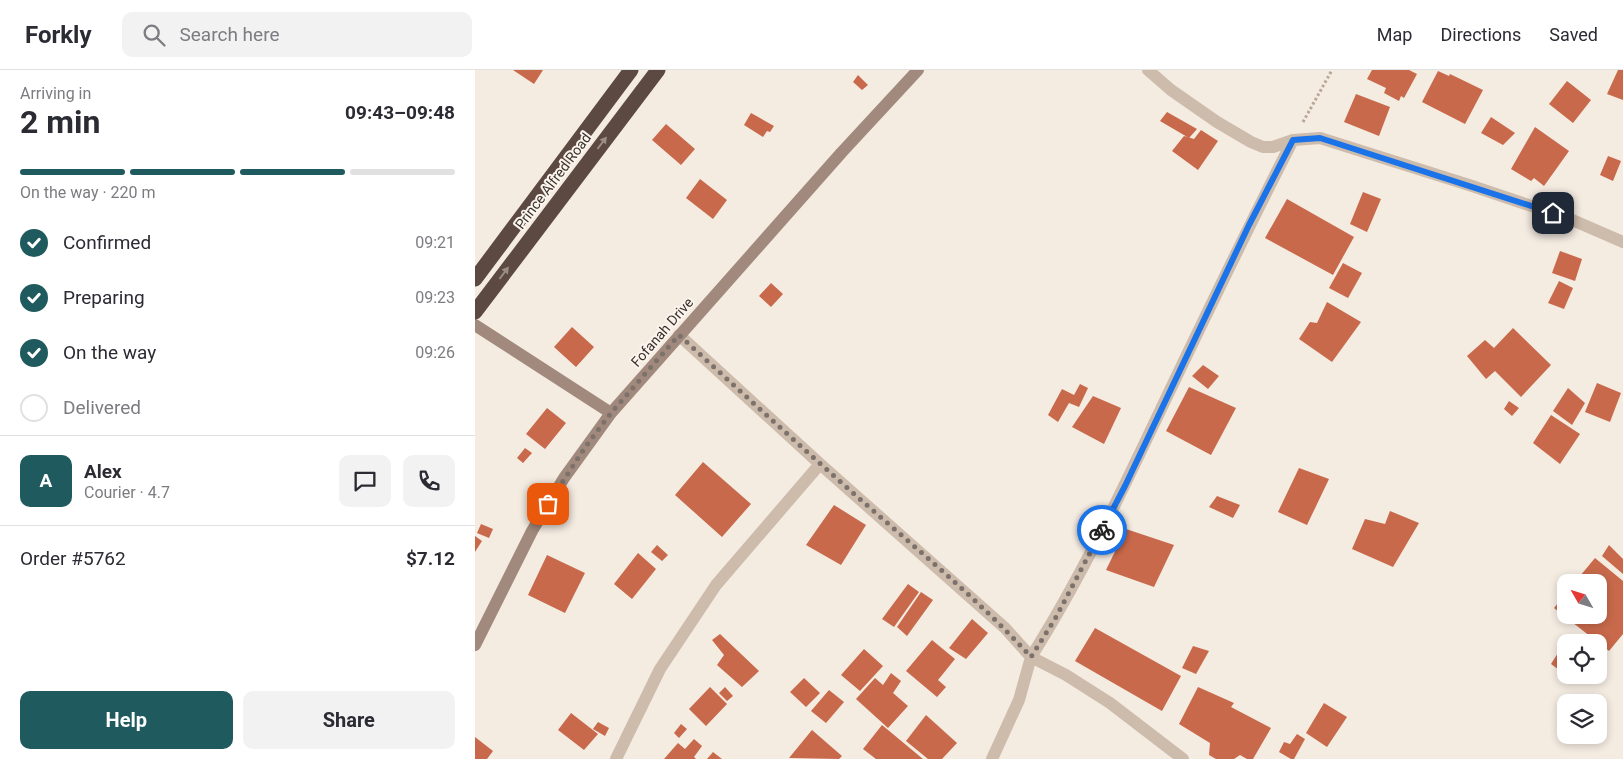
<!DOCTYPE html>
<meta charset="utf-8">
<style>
:root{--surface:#fff;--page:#f2f2f3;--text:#2b2b33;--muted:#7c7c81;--line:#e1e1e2;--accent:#1f5a5e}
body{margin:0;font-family:Roboto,sans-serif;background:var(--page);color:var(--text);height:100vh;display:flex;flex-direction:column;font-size:19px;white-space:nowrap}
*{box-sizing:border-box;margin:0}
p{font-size:16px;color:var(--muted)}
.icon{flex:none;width:28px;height:28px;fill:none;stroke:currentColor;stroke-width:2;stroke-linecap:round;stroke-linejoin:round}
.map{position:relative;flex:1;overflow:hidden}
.side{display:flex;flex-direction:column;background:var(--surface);width:475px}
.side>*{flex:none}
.needle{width:32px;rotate:309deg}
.buttons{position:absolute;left:1082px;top:504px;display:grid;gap:10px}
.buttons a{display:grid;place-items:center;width:50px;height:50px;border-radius:10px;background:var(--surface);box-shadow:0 2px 8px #0003;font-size:25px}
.pin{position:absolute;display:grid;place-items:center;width:42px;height:42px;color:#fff;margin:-21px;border-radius:10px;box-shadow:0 2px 8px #0006}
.courier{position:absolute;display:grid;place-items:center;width:50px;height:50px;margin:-25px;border:4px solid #1a73e8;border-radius:50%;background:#fff;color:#222;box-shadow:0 1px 6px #0007}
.overview em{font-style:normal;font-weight:700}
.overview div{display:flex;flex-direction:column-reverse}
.overview{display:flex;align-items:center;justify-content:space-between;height:85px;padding:0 20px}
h1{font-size:32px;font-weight:700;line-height:38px}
.bar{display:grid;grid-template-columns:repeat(4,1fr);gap:8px 5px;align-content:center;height:60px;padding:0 20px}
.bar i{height:6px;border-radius:4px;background:var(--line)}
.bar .selected{background:var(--accent)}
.bar p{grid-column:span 4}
.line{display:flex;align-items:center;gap:12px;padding:0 20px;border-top:1px solid var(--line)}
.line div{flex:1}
.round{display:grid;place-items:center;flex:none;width:52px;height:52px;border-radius:10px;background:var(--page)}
ol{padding:0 20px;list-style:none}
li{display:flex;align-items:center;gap:15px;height:55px}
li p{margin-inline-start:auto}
li .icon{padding:5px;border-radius:50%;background:var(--accent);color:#fff;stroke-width:4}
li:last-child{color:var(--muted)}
li i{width:28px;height:28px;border:2px solid var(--line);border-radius:50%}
.button{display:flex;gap:10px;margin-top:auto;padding:10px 20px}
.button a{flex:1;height:58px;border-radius:10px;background:var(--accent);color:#fff;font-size:20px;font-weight:700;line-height:58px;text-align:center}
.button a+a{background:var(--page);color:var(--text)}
header{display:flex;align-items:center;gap:30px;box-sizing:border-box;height:70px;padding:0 25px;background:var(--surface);border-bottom:1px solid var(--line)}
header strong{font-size:24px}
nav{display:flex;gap:28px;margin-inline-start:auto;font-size:18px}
.search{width:350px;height:45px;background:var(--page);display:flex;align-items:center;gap:12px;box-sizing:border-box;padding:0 18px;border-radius:10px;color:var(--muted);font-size:19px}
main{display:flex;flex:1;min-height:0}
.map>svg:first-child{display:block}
.building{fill:#c8694b}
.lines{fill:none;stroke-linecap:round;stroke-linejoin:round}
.path{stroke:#b9a596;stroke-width:3;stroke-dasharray:2.5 2.5;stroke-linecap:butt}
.street{stroke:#cdbbac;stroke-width:12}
.secondary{stroke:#a18a7d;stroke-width:12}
.highway{stroke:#5c4a42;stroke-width:15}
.oneway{fill:#9c8e87}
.done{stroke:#7c716b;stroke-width:5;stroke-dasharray:0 9}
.route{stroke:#1a73e8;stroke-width:6}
.labels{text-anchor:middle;stroke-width:4;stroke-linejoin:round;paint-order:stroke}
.street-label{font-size:14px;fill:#3b302b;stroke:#fbf5ee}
</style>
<header>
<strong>Forkly</strong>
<div class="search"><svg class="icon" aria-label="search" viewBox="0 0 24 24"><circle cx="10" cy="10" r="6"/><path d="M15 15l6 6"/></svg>Search here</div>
<nav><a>Map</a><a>Directions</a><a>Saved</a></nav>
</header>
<main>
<section class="side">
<div class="overview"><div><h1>2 min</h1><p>Arriving in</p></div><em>09:43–09:48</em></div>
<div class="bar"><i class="selected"></i><i class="selected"></i><i class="selected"></i><i></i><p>On the way · 220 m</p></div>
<ol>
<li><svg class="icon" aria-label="check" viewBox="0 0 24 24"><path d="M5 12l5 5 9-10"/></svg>Confirmed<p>09:21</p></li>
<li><svg class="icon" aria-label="check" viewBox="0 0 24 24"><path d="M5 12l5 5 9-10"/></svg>Preparing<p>09:23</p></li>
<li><svg class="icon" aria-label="check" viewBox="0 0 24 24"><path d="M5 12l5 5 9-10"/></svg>On the way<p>09:26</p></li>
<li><i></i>Delivered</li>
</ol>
<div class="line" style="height:90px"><b class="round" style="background:var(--accent);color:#fff">A</b><div><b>Alex</b><p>Courier · 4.7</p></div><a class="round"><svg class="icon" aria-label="chat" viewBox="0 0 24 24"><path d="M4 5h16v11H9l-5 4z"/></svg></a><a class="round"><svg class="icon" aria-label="phone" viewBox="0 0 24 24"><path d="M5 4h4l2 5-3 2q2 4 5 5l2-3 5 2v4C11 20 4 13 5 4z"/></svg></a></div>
<div class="line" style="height:65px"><div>Order #5762</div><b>$7.12</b></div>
<div class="button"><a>Help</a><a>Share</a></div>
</section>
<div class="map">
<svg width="1148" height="689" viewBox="0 0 1148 689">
<rect width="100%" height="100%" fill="#f4ebe1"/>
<path class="building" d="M38 0H68L59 14Z
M897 0H934L942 4 929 28 926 26 924 31 909 23 911 18 892 9Z
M1143 0H1148V30L1132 24Z
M963 1 974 6 975 4 1008 20 990 54 947 32Z
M383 5 393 15 387 20 378 12Z
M1092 11 1116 30 1098 53 1074 34Z
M881 24 915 37 904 66 869 52Z
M692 42 722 59 714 68 685 51Z
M276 43 299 56 295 62 292 61 288 67 269 55Z
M1016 47 1040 63 1028 75 1006 63Z
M191 54 220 79 206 95 177 70Z
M1060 57 1094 81 1069 116 1059 108 1056 111 1036 99Z
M726 60 743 71 723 100 697 81 709 66 719 69Z
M1133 86 1146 91 1138 111 1125 105Z
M225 109 252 130 238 149 211 128Z
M888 122 906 129 892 162 875 154Z
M812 129 879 167 858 205 790 168Z
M1085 181 1107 189 1100 211 1077 203Z
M868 193 887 203 873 228 854 218Z
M1084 211 1098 218 1089 239 1073 233Z
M296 213 308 224 296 237 284 226Z
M852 232 886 252 857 292 824 269 835 252 842 253Z
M97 257 119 277 101 297 79 277Z
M1038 258 1076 295 1046 327 1020 301 1011 309 992 286 1010 270 1019 278Z
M728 295 744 306 733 319 717 306Z
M1122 313 1146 323 1135 352 1110 342Z
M605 314 613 318 604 337 594 333 583 352 573 345 587 319 599 325Z
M714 317 761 338 736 385 691 361Z
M1093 318 1110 333 1097 355 1078 341Z
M618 326 646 338 629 374 597 357Z
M1034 331 1044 338 1037 346 1029 339Z
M72 338 91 353 70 379 51 364Z
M1076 345 1105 364 1085 394 1058 373Z
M50 378 57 383 48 393 42 388Z
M228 392 276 434 247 467 200 425Z
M824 398 854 409 832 455 803 442Z
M742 426 765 435 758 448 734 437Z
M359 435 391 455 366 495 331 475Z
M915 441 944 453 918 497 877 479 890 449 910 454Z
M6 454 18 459 14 468 2 463Z
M651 459 699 475 679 517 631 500Z
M0 466 7 471 0 482Z
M182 475 193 485 187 491 176 482Z
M1134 475 1148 489V504L1127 486Z
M163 483 181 499 157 529 139 514Z
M72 485 110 503 90 543 53 525Z
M1120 488 1148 511V564L1134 581 1079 538 1091 523V545H1124V512H1100Z
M433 514 444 522 419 557 407 549Z
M446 522 458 530 432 566 422 557Z
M497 549 513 563 491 589 474 578Z
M620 558 706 606 687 641 600 591Z
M245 564 284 601 267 617 242 595 249 585 237 570Z
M1093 567 1100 572H1091V605L1076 594Z
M457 570 480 589 463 610 471 617 462 627 431 601Z
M718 576 734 581 721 604 707 598Z
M389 579 408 596 385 621 366 605Z
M416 603 426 611 418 623 433 636 413 658 381 629 400 608 408 615Z
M1092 605H1105L1101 612Z
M329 608 345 623 331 637 315 622Z
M235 617 252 634 231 656 214 639Z
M250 617 258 626 252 631 244 623Z
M723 617 759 633 756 637 796 658 778 689H772L765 685 759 689H741L734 685 735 673 704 654Z
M354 620 369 632 351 653 336 641Z
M849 633 872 647 852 677 831 663Z
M96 643 123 664 109 680 83 660Z
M451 645 482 673 467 689H453L431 671Z
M123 652 134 658 130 666 118 659Z
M206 654 212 659 204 668 199 663Z
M407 655 448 689H401L388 679Z
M337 660 367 686 364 689 314 688Z
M822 664 830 669 819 689H816L804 682 809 672 815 674Z
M0 667 18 681 12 689H0Z
M219 669 227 676 219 687 221 689H189L203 673 210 679Z
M238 682 247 689H232Z"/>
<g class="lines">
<path class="path" d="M828 52 857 0"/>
<path class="street" d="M673 0 696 20 742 52 776 72 788 77H798L818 70 845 68 994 115 1095 149 1148 172
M204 265 345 394 530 558 556 587 544 630 517 689
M141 689 185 599 241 515 345 394
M708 689 635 633 591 605 556 587C606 508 646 423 686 339 729 249 772 159 818 70"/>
<path class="secondary" d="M0 255 136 343
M0 575 57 461 89 408 136 343 367 82 443 0"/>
<path class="highway" d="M0 209 156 0
M0 242 183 0"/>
</g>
<defs><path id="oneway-solid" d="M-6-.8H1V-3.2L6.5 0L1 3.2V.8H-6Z" transform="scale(1.25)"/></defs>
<g class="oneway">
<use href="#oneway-solid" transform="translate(127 73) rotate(-53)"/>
<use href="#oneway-solid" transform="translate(29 203) rotate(-53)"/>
</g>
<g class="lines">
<path class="done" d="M73 434 111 376 136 343 204 265C265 321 325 376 386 430 444 481 504 530 556 587L580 549 627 460"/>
<path class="route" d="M627 460 650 416 774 155 818 70 845 68 1078 143"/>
</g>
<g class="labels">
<g class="street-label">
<text transform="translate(78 111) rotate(-53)" y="5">Prince Alfred Road</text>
<text transform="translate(187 262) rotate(-49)" y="5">Fofanah Drive</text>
</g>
</g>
</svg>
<div class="buttons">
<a><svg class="needle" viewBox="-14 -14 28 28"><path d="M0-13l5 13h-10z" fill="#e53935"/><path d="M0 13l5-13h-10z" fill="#7c7c81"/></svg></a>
<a><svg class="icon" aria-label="locate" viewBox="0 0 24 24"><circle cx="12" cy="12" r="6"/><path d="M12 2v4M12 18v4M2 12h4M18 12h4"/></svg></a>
<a><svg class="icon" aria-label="layers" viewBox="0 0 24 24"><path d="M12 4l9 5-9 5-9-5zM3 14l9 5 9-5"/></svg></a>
</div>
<div class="pin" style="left:73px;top:434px;background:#ea580c"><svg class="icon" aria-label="bag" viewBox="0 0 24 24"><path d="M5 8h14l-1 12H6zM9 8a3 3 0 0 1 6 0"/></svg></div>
<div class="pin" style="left:1078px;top:143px;background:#1f2937"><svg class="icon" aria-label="home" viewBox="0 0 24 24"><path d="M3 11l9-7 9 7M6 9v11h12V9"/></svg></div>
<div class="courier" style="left:627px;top:460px"><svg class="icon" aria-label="bike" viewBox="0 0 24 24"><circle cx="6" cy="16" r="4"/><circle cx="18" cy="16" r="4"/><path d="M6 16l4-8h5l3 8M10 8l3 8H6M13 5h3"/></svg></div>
</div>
</main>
